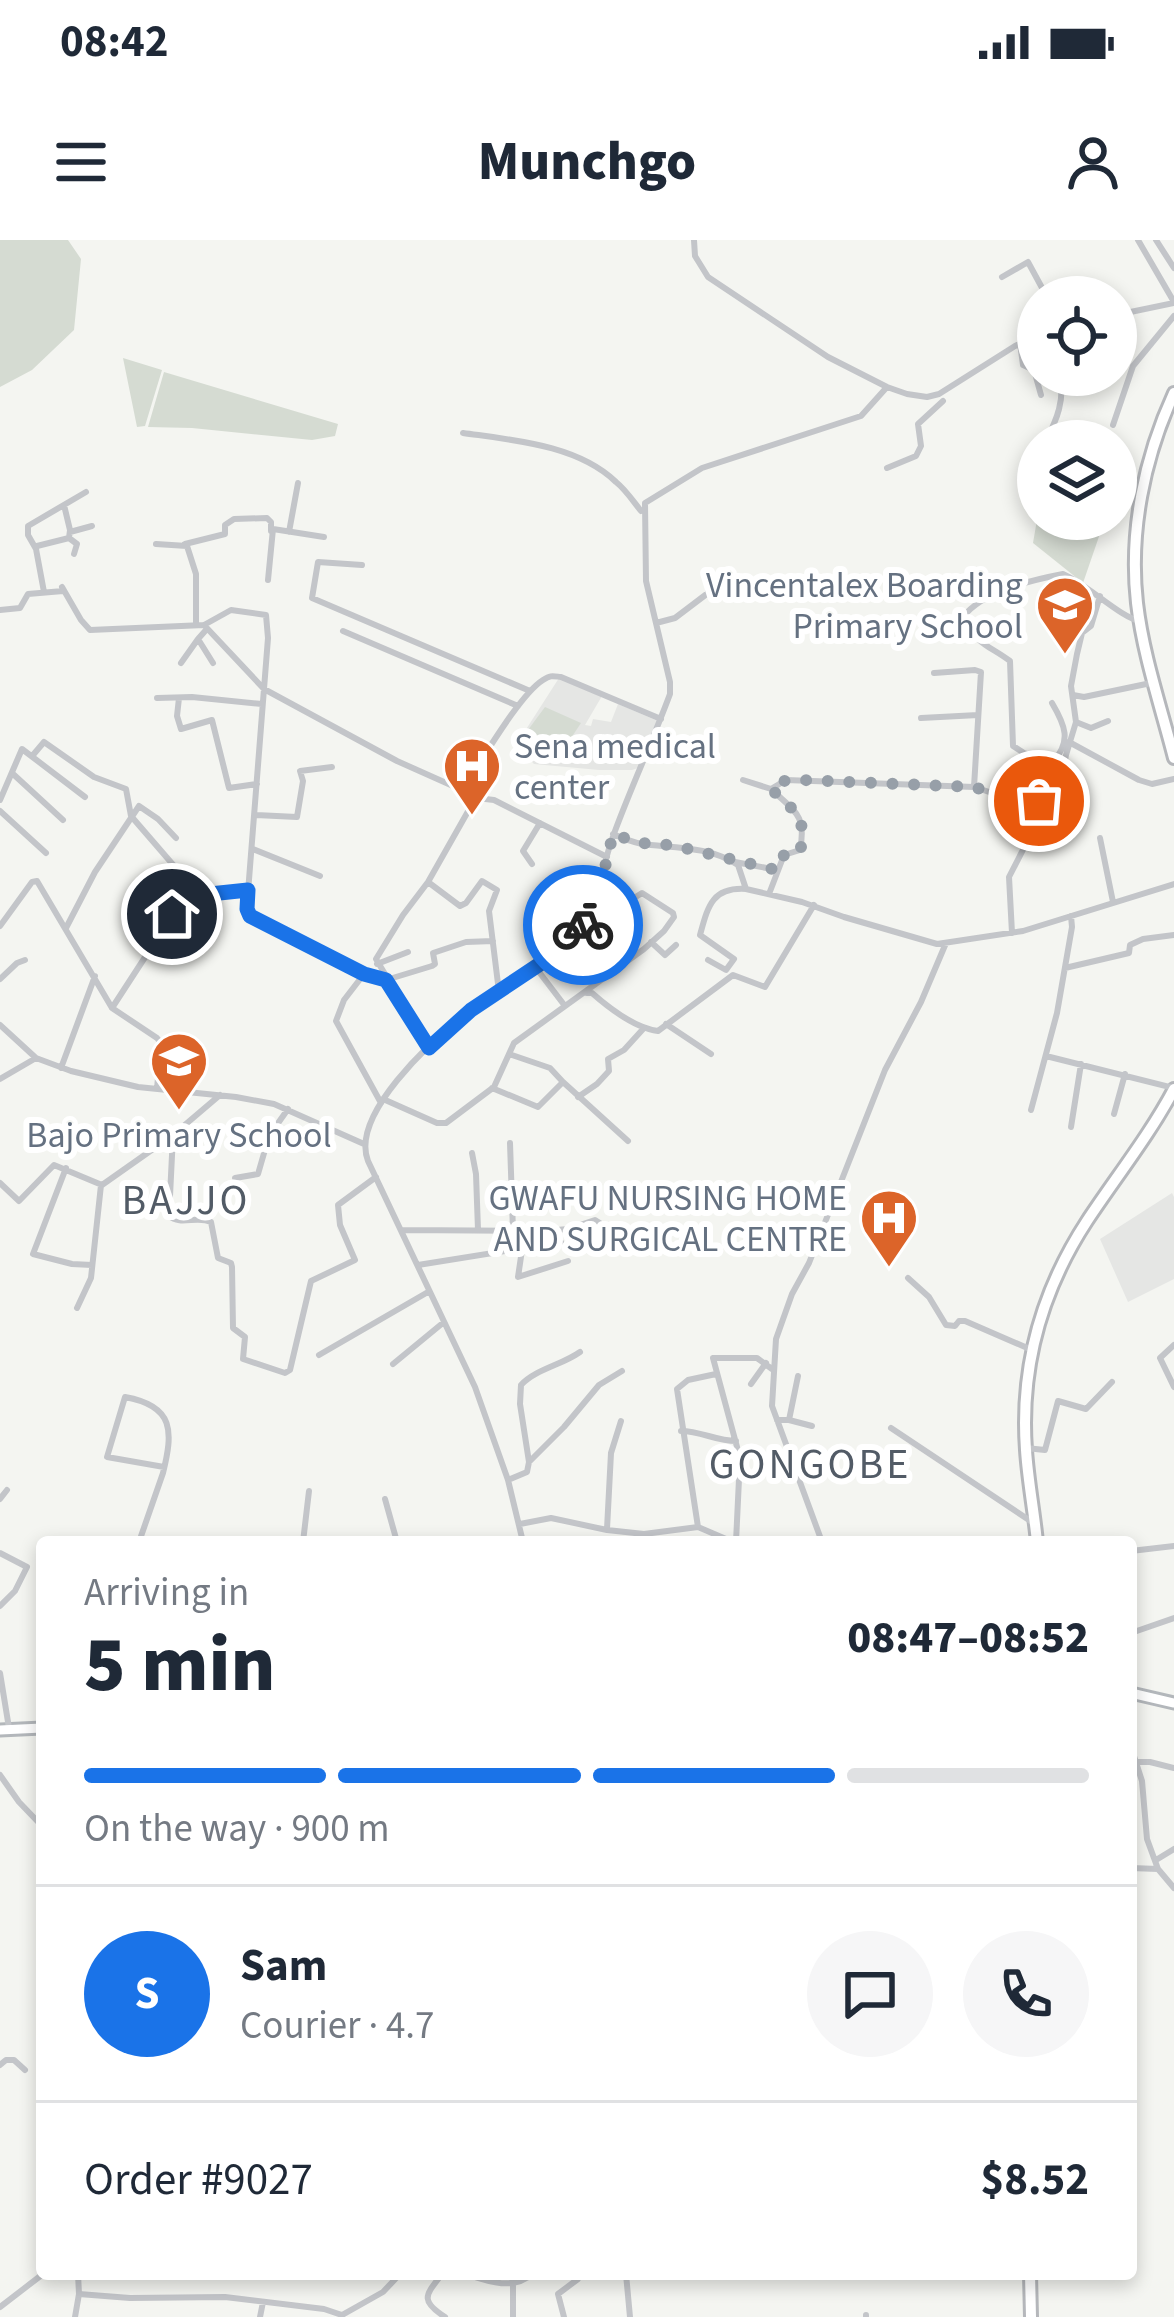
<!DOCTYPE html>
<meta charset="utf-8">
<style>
:root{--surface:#fff;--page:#f6f6f7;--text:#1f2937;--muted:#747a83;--line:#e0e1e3;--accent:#1a73e8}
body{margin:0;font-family:"Source Sans 3",sans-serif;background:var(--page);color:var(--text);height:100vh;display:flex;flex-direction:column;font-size:45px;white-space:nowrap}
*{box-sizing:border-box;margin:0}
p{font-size:39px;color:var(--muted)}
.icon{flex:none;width:66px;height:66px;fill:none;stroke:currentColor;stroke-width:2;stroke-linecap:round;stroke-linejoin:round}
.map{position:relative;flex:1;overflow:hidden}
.panel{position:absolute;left:36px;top:1296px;width:1101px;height:744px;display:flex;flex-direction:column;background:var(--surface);border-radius:12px;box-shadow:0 6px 18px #0003}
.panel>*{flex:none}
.buttons{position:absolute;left:1017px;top:36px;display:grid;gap:24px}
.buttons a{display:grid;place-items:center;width:120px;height:120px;border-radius:50%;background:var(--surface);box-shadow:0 6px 18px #0003;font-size:60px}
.pin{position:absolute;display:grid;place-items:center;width:102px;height:102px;color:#fff;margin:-51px;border:6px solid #fff;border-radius:50%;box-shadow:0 3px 12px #0007}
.courier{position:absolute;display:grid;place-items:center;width:120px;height:120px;margin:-60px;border:9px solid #1a73e8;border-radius:50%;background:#fff;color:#222;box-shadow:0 3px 15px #0007}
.overview em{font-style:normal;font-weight:800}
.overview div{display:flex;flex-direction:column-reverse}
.overview{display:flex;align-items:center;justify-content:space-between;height:204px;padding:0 48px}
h1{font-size:78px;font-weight:800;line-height:90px}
.bar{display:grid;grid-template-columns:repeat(4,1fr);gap:18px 12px;align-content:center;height:144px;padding:0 48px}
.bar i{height:15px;border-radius:9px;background:var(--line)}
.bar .selected{background:var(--accent)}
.bar p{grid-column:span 4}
.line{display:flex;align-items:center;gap:30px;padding:0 48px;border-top:3px solid var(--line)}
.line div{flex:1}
.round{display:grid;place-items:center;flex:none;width:126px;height:126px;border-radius:63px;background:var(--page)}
.status{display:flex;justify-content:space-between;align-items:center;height:84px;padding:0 60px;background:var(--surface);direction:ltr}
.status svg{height:33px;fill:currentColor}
header{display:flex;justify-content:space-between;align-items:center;height:156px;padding:0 48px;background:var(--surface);font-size:54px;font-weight:800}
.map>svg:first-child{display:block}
.built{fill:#e5e6e4}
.green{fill:#d5dbd2}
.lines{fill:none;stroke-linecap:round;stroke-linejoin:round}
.major-casing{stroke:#b3b7bb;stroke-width:15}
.highway-casing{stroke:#b5b7bb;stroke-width:16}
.minor{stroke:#c3c5c9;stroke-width:6}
.major{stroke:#fff;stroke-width:9}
.highway{stroke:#fff;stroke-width:10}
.done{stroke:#979fa8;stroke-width:12;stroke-dasharray:0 21.6}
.route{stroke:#1a73e8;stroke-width:15}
.labels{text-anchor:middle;stroke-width:12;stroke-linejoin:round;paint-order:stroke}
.poi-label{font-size:36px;fill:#657181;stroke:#fff;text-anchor:end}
.quarter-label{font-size:42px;letter-spacing:3px;fill:#525b66;stroke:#fff}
</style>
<div class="status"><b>08:42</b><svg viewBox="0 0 49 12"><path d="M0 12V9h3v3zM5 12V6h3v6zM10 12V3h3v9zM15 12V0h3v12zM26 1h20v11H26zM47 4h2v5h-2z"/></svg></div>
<header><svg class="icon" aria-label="menu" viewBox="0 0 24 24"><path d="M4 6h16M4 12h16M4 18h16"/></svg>Munchgo<svg class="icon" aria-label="person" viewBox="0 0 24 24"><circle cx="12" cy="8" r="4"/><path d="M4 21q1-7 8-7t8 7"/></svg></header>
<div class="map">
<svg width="1174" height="2077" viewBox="0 0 1174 2077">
<rect width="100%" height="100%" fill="#f4f5f1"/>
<path class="built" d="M559 438 602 456 585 485 591 486 593 479 611 482 618 464 658 481 638 528 632 530H599L534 524 516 505Z
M1172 953 1174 957V1039L1128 1062 1100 999Z"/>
<path class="green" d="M0 0H68L81 19 74 90 32 130 0 147Z
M123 118 162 130 145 186 137 187Z
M164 132 338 184 335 196 312 200 192 188 148 187Z
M1038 274V279H1105L1083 343 1033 303Z
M545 467 581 483 571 498 567 496 560 511 522 498Z"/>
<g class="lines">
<defs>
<path id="major" d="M1131 1453 1174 1463
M0 1490 42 1488"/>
<path id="highway" d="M1174 153C1144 218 1129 292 1137 363 1143 415 1161 467 1174 518
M1037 1302C1034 1271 1028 1241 1026 1210 1020 1127 1042 1050 1087 981 1116 937 1149 896 1174 849
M1030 2034 1031 2077"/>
</defs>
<use href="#major" class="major-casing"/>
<use href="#highway" class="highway-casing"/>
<path class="minor" d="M694 0 695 16 708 37 828 117 887 147 907 154 927 157 939 154 1015 106 1038 95
M1138 0 1174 62
M1156 0 1174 28
M1002 37 1028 22 1047 57
M1116 75 1174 63
M1020 103 1023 125 1034 130 1041 155
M1113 185 1133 126 1174 76
M463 193C513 200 578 205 616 242 626 250 633 261 641 271
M1046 201C1057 179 1065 160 1060 135
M887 228 916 216 921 206 918 184 943 161
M64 265 70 290 69 298
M70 292 92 286
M289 292 298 243
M156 304 187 306 196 334V385
M185 304 225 294V285L234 279 267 278 271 282V291
M36 309 28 295V286L86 252
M362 325 318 322 312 358 530 451
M268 340 273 289 324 297
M62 347 81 380 90 390 204 385 231 370 266 375 268 398 247 665 250 676 364 734 386 740 432 726 435 724 433 713 466 702 493 701
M44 352 36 309 37 306 69 298 77 304 74 314
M0 370 20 368 28 354 63 351
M656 383 675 378 708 353 709 331
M204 385 264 449 397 521 462 550 468 557 494 560 607 617
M206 390 198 399 213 423
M343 391 518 466
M181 423 198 399
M934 433 975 430 981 432 974 547
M1073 455 1084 457 1151 443
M157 458 192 457 262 464
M179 458 177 476 181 489 212 480 229 548 257 544
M1052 463C1065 485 1072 501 1053 522L1024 513 1013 506 1010 421C987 404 979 407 963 377 983 351 1032 340 1063 334 1087 344 1121 378 1140 381
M921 478 978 475
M1076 482 1091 488 1108 481
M1069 502 1139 540 1152 544 1174 539
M33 515 44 502 94 537 126 549 131 576 194 649 210 654 249 650
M12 533 63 580
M743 540 771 549 786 540 974 547 1032 566 1039 561 1058 559 1066 515 1076 482 1071 446 1077 414 1082 393 1091 386 1100 356
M462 550C480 524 519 455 543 440 551 435 552 436 561 437L661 479
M0 560 22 509 85 557
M0 571 46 613
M256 575 297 577 303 541 300 531 332 527
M613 594C622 598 632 602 642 604 673 608 710 606 738 625L746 649 802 662 844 677 937 704 1023 691 1174 644
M1100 598 1113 662
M253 609 320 636
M735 622 777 630
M532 624 523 611 540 583
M428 642 460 666 466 663 482 641 497 650 489 671 499 752
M769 654 784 615 800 610C807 574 794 571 771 549
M0 686 32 642 37 641 112 768 157 798 161 803 157 849
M66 688 95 632 139 566 158 579 176 598
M1012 693 1009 637 1027 602 1032 566
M651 702 665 715 676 705
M708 720 726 730 734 719 700 695C708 666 712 647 746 649
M377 724 408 712
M536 728 565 766
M1065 728 1129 713 1130 705 1143 699 1174 695
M364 734 344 760 336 781 381 863
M0 739 17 723 25 720
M587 753H592C609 768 635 788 658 791L733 735 765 747 814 665
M112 768 151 708 182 654 193 649
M666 784 711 814
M0 785 36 818 71 831 138 847 236 857 274 864 364 904
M429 808 376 719 403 675 428 642 475 559
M509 814 550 828 563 842
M1046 816 1174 848
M61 828 95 736
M0 839 36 818
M492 848 538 867 563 842 628 901
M578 857 597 844 609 831 608 819 624 810 644 788
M383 859 437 883H446L494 847 514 803 644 709 664 691 674 677 673 673 642 653 623 665 599 652
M1031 870 1057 773 1072 687 1071 676
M1114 874 1125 834
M1071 887 1081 824
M173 895 169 976C181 986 197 975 211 982L218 1018 231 1023 232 1027 233 1088 245 1097 243 1119 285 1133 290 1130 311 1041 355 1020 340 985 338 965 376 937
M510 903 513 991
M472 913 476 934 478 990
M66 928 33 1014 72 1024 92 1025
M235 938 258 934 269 896 288 869
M0 943 19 961 54 925 102 945 173 895 220 855
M402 990 546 991 568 989 595 980 620 996
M522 1010 518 1037 568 1021
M418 1025 561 1002
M908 1038 929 1057 946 1085 955 1086 959 1081H965L1032 1110
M77 1068 91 1038 101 945
M1174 1105 1160 1118 1174 1147
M319 1115 428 1052
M393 1124 444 1082
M751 1144 766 1123
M777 1180H789L812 1186
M789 1180 798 1136
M891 1188 1032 1282
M681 1191C701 1191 716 1201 736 1201
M1026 1208 1045 1210 1058 1161 1086 1169 1112 1142
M529 1222 520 1164 521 1145C536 1129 562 1125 580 1112
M508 1240 527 1232 529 1222 564 1187 599 1145 622 1131
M0 1259 7 1250
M385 1259 397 1302
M520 1284 551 1278 607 1290 644 1294 698 1287 733 1302
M698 1287 677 1149 688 1140 716 1134
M607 1289 611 1213 621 1181
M139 1302 163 1233C173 1192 175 1166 125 1157L107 1217 164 1227
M303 1302 309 1251
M523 1302 508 1240 475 1147 368 921C350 875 431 801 465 775 494 752 528 736 556 713 604 674 595 642 615 591 632 545 653 500 670 454V442L646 341 645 263 702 228 861 176 887 147
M736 1302 740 1218 713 1118H757L772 1129
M822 1302 772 1166 776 1099 792 1054 809 1023 885 830 921 762 946 703
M1131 1311 1174 1306
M0 1313 27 1327 15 1351 0 1366
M1131 1393 1174 1378
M0 1433 9 1488
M1131 1507 1142 1541 1147 1599 1158 1629
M1137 1522H1150L1174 1528
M0 1535 19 1562 42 1586
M1156 1620 1174 1609
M1131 1628 1158 1629 1174 1648
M1131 1812V1818
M0 1825 6 1820H14L25 1830
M442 2034C426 2055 419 2060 445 2077
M466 2034C487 2041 513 2051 532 2034
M626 2034 630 2077
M513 2045V2077
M79 2054 130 2058 225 2057 324 2069 342 2075 383 2052 400 2034
M0 2067 43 2034
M75 2077 79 2054 78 2034
M260 2077 263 2062
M564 2077 558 2054 578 2039 579 2034
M866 2077V2075"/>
<use href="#major" class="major"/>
<use href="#highway" class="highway"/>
</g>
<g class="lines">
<path class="done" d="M583 685 599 652 613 594 639 603 672 605 777 630 784 615 800 612C808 576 794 571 771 549L782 541 803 540 974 547 1032 566 1039 561"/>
<path class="route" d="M172 674 184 652 194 649 210 654 248 650 247 669 250 676 364 734 386 740 429 808 471 770 558 712 583 685"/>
</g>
<defs>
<symbol id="school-pin" viewBox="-11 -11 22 30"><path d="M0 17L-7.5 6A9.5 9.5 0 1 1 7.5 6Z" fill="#dc6429" stroke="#fff"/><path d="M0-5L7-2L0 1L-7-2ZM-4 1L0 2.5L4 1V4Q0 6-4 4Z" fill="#fff"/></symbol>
<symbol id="hospital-pin" viewBox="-11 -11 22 30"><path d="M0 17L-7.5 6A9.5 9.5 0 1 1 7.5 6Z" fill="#dc6429" stroke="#fff"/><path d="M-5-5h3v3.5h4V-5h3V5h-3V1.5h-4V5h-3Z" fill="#fff"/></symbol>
</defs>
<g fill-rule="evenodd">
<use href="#school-pin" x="1032" y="332" width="66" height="90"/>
<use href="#hospital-pin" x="439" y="493" width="66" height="90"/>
<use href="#school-pin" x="146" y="788" width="66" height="90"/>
<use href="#hospital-pin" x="856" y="945" width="66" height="90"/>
</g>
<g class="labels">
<g class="poi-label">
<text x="1023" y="357">Vincentalex Boarding<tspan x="1023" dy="41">Primary School</tspan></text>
<text x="514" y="518" text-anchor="start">Sena medical<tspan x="514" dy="41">center</tspan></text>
<text x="179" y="907" text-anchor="middle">Bajo Primary School</text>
<text x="847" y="970">GWAFU NURSING HOME<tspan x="847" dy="41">AND SURGICAL CENTRE</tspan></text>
</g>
<g class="quarter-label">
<text x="186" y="974">BAJJO</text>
<text x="810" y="1238">GONGOBE</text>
</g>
</g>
</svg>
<div class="buttons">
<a><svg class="icon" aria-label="locate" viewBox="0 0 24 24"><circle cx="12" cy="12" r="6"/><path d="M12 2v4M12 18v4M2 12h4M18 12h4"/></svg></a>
<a><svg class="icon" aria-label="layers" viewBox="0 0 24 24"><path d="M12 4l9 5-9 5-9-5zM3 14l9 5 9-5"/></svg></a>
</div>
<div class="pin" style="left:1039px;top:561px;background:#ea580c"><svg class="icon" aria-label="bag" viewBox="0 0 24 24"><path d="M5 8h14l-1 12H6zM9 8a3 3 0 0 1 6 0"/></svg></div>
<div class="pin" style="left:172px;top:674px;background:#1f2937"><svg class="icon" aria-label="home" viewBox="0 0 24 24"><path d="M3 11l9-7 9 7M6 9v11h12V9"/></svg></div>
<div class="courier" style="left:583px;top:685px"><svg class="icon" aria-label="bike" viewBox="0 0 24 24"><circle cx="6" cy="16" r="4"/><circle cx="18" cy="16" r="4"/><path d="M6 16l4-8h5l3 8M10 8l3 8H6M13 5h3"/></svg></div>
<section class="panel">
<div class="overview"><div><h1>5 min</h1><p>Arriving in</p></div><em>08:47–08:52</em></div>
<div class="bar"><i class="selected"></i><i class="selected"></i><i class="selected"></i><i></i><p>On the way · 900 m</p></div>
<div class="line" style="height:216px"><b class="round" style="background:var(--accent);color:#fff">S</b><div><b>Sam</b><p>Courier · 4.7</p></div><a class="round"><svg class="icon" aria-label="chat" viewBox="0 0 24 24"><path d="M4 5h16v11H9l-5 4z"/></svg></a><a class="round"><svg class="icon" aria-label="phone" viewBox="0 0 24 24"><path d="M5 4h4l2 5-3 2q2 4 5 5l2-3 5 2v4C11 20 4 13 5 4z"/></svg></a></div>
<div class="line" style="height:156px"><div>Order #9027</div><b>$8.52</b></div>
</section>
</div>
